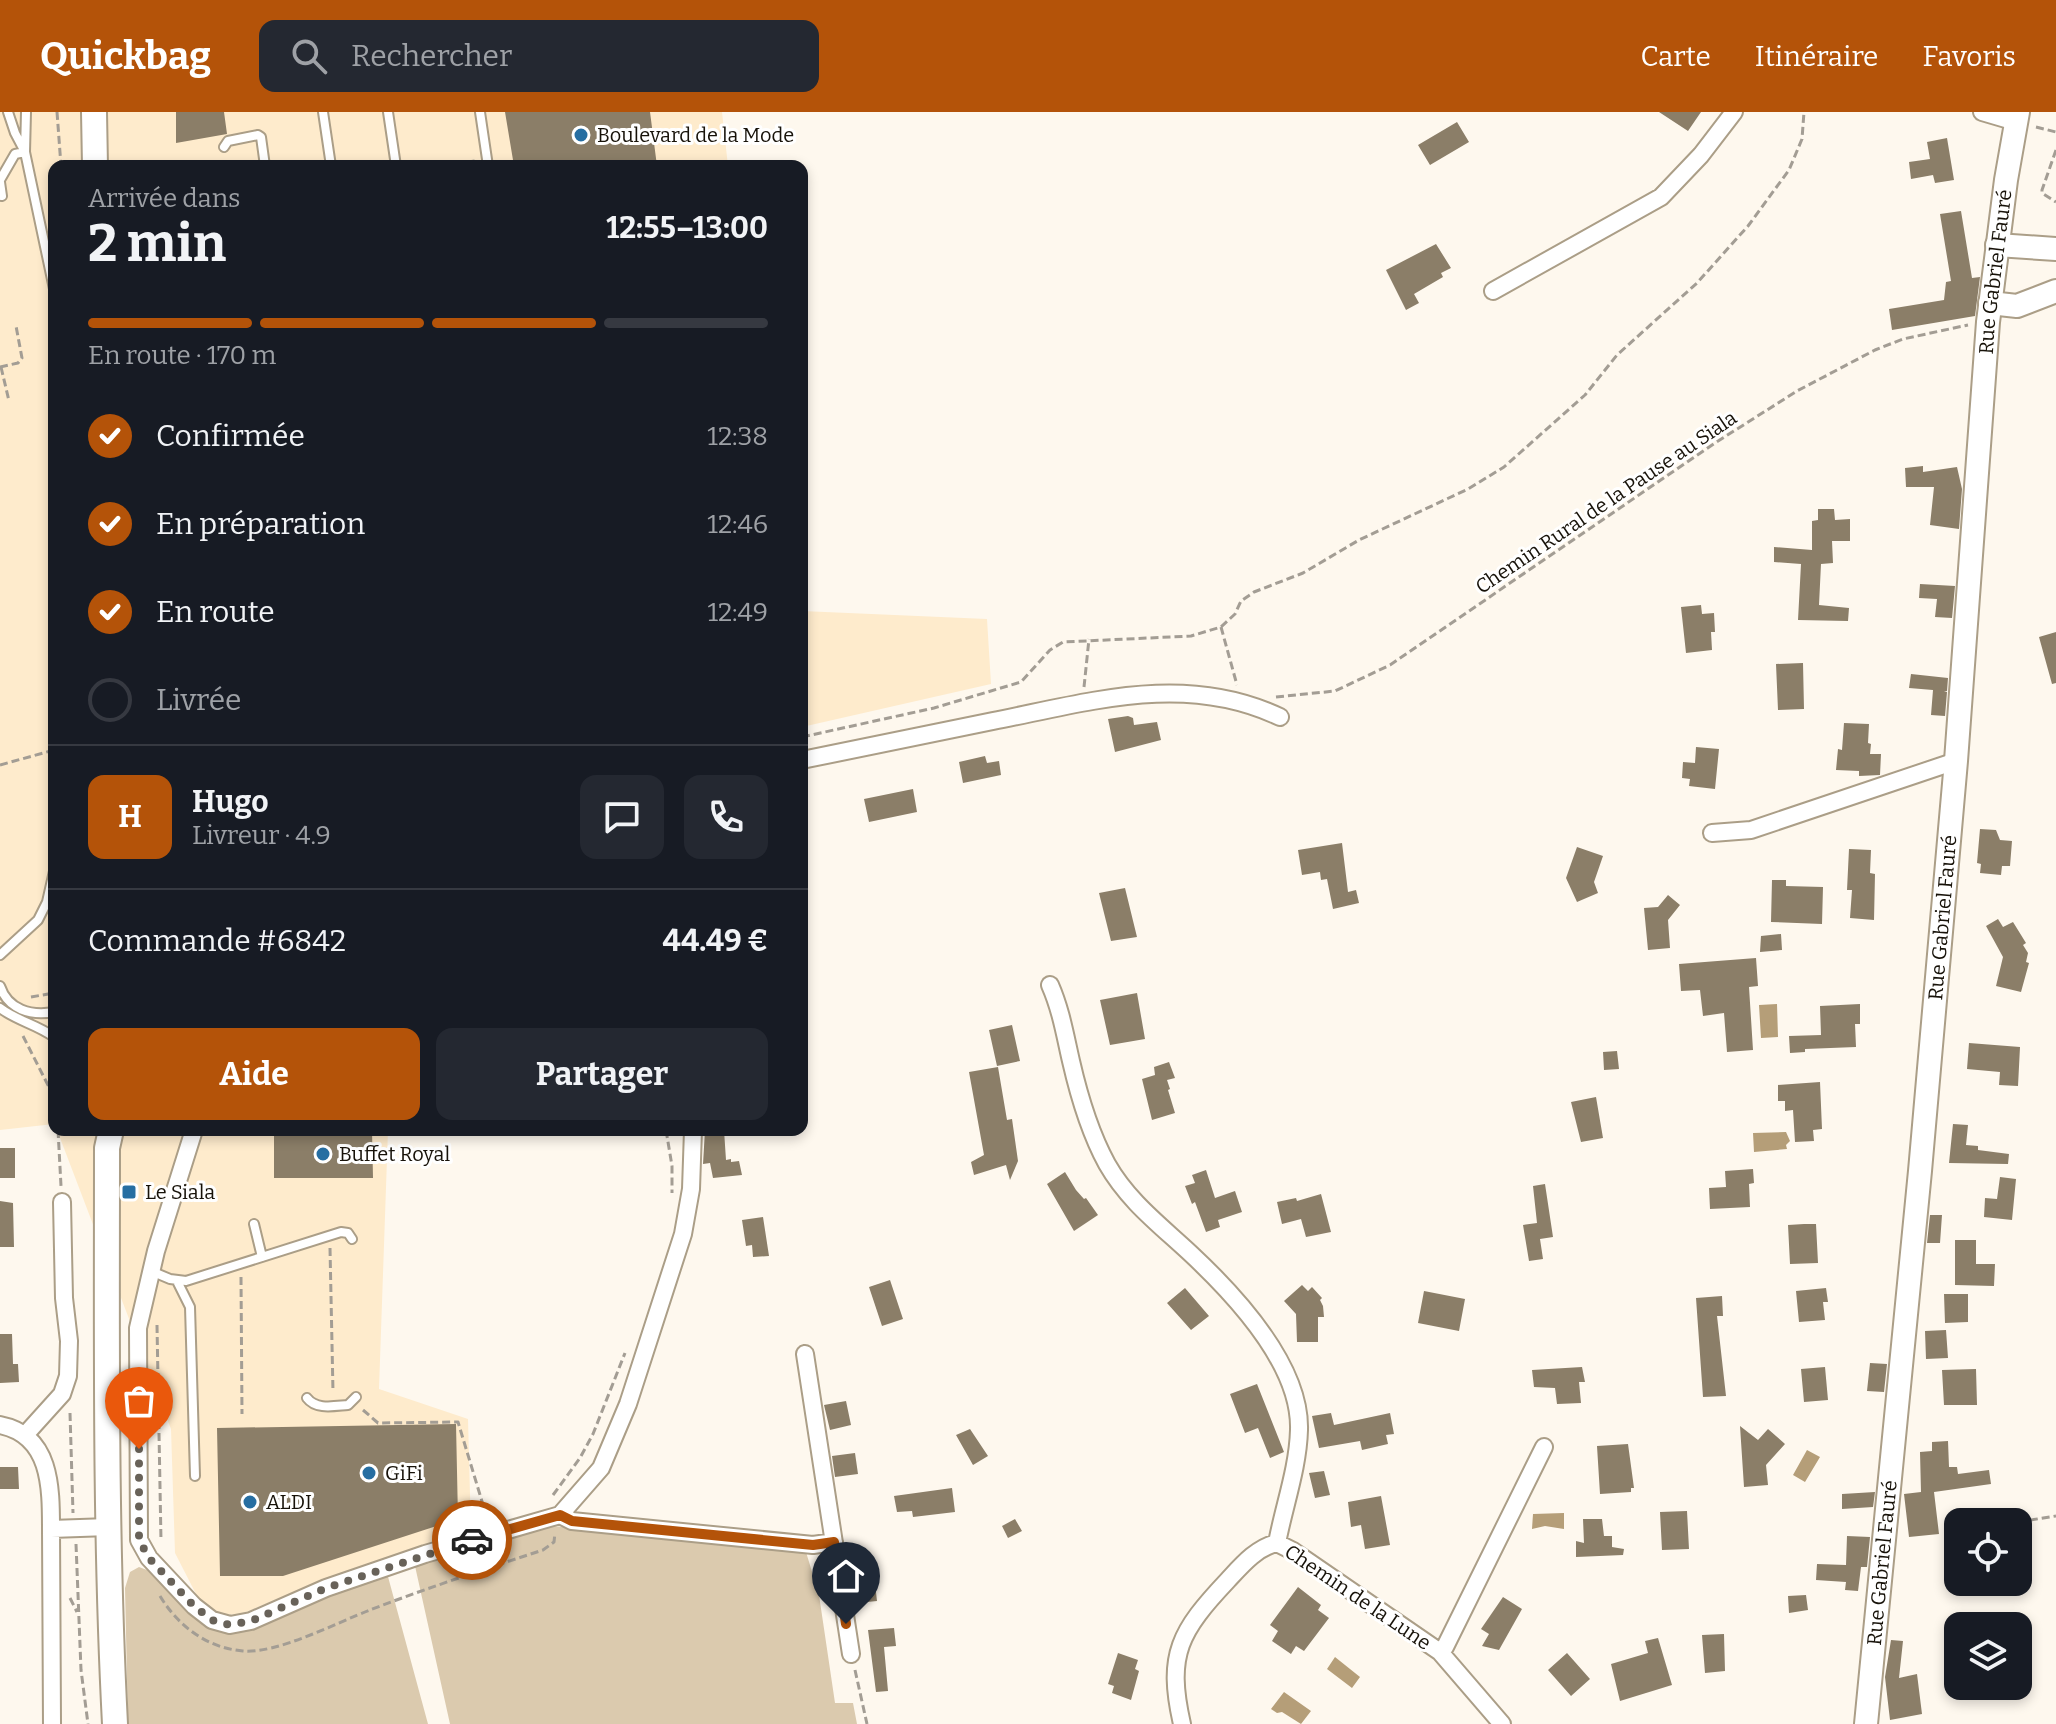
<!DOCTYPE html>
<html lang="fr">
<meta charset="utf-8">
<style>
:root{--surface:#171b24;--page:#242831;--text:#f1f3f6;--muted:#9ea1a6;--line:#363941;--accent:#b45309}
body{margin:0;font-family:Bitter,serif;background:var(--page);color:var(--text);height:100vh;display:flex;flex-direction:column;font-size:30px;white-space:nowrap}
*{box-sizing:border-box;margin:0}
p{font-size:26px;color:var(--muted)}
.icon{flex:none;width:44px;height:44px;fill:none;stroke:currentColor;stroke-width:2;stroke-linecap:round;stroke-linejoin:round}
.map{position:relative;flex:1;overflow:hidden}
.panel{position:absolute;left:48px;top:48px;width:760px;height:976px;display:flex;flex-direction:column;background:var(--surface);border-radius:16px;box-shadow:0 4px 12px #0003}
.panel>*{flex:none}
.tools{position:absolute;left:1944px;top:1396px;display:grid;gap:16px}
.tools a{display:grid;place-items:center;width:88px;height:88px;border-radius:16px;background:var(--surface);box-shadow:0 4px 12px #0003;font-size:40px}
.pin{position:absolute;display:grid;place-items:center;width:68px;height:68px;color:#fff;margin:-82px -34px;border-radius:50% 50% 50% 0;rotate:-45deg;box-shadow:0 0 8px #0007}
.pin .icon{rotate:45deg}
.courier{position:absolute;display:grid;place-items:center;width:80px;height:80px;margin:-40px;border:6px solid #b45309;border-radius:50%;background:#fff;color:#222;box-shadow:0 2px 10px #0007}
.overview em{font-style:normal;font-weight:700}
.overview div{display:flex;flex-direction:column-reverse}
.overview{display:flex;align-items:center;justify-content:space-between;height:136px;padding:0 40px}
h1{font-size:52px;font-weight:700;line-height:60px}
.bar{display:grid;grid-template-columns:repeat(4,1fr);gap:12px 8px;align-content:center;height:96px;padding:0 40px}
.bar i{height:10px;border-radius:6px;background:var(--line)}
.bar .on{background:var(--accent)}
.bar p{grid-column:span 4}
.line{display:flex;align-items:center;gap:20px;padding:0 40px;border-top:2px solid var(--line)}
.line div{flex:1}
.round{display:grid;place-items:center;flex:none;width:84px;height:84px;border-radius:16px;background:var(--page)}
ol{padding:0 40px;list-style:none}
li{display:flex;align-items:center;gap:24px;height:88px}
li p{margin-inline-start:auto}
li .icon{padding:8px;border-radius:50%;background:var(--accent);color:#fff;stroke-width:4}
li:last-child{color:var(--muted)}
li i{width:44px;height:44px;border:4px solid var(--line);border-radius:50%}
.button{display:flex;gap:16px;margin-top:auto;padding:16px 40px}
.button a{flex:1;height:92px;border-radius:16px;background:var(--accent);color:#fff;font-size:32px;font-weight:700;line-height:92px;text-align:center}
.button a+a{background:var(--page);color:var(--text)}
header{display:flex;align-items:center;gap:48px;box-sizing:border-box;height:112px;padding:0 40px;background:var(--accent);color:#fff}
header strong{font-size:38px}
nav{display:flex;gap:44px;margin-inline-start:auto;font-size:28px}
.search{width:560px;height:72px;background:var(--page);display:flex;align-items:center;gap:20px;box-sizing:border-box;padding:0 28px;border-radius:16px;color:var(--muted);font-size:30px}
.map>svg:first-child{display:block}
.built{fill:#feebcc}
.green{fill:#dbcaae}
.water{fill:#b59e78}
.building{fill:#8b7e68}
.lines{fill:none;stroke-linecap:round;stroke-linejoin:round}
.lane-casing{stroke:#ab9e87;stroke-width:12}
.street-casing{stroke:#ab9e87;stroke-width:20}
.secondary-casing{stroke:#ab9e87;stroke-width:26}
.primary-casing{stroke:#ab9e87;stroke-width:28}
.path{stroke:#a39d94;stroke-width:3;stroke-dasharray:8 4;stroke-linecap:butt}
.lane{stroke:#fff;stroke-width:8}
.street{stroke:#fff;stroke-width:16}
.secondary{stroke:#fff;stroke-width:22}
.primary{stroke:#fff;stroke-width:24}
.done{stroke:#686259;stroke-width:8;stroke-dasharray:0 14.4}
.route{stroke:#b45309;stroke-width:10}
.poi-dot{fill:#266ea2;stroke:#fff;stroke-width:3}
.labels{text-anchor:middle;stroke-width:6;stroke-linejoin:round;paint-order:stroke}
.poi-label{font-size:20px;fill:#171209;stroke:#fff;text-anchor:start}
.street-label{font-size:20px;fill:#171209;stroke:#fff}
</style>
<header>
<strong>Quickbag</strong>
<div class="search"><svg class="icon" aria-label="search" viewBox="0 0 24 24"><circle cx="10" cy="10" r="6"/><path d="M15 15l6 6"/></svg>Rechercher</div>
<nav><a>Carte</a><a>Itinéraire</a><a>Favoris</a></nav>
</header>
<div class="map">
<svg width="2056" height="1612" viewBox="0 0 2056 1612">
<rect width="100%" height="100%" fill="#fef8ee"/>
<path class="built" d="M0 0H722L728 54H54V1012L0 1018Z
M802 499 987 507 991 572 802 615Z
M57 1018H388L379 1277 468 1307 471 1420 302 1477 239 1503 220 1502 206 1495 196 1482 175 1441 171 1317Z"/>
<path class="green" d="M554 1414 806 1440 819 1483 835 1591H853L857 1612H450L415 1454Z
M139 1455 147 1458 159 1467 200 1511 224 1519 251 1518 287 1500 387 1461 428 1612H128L125 1476 130 1460Z"/>
<path class="water" d="M1777 892 1778 925 1761 926 1759 893Z
M1786 1020 1790 1029 1786 1033 1787 1037 1754 1040 1753 1021Z
M1807 1338 1820 1345 1805 1370 1793 1363Z
M1564 1401V1417L1545 1414 1532 1417 1533 1402Z
M1335 1545 1360 1565 1352 1576 1327 1557Z
M1284 1580 1311 1599 1301 1612 1282 1600 1277 1601 1271 1597Z"/>
<path class="building" d="M176 0H224L227 22 176 31Z
M505 0H650L657 54H514Z
M1659 0H1701L1688 19Z
M1457 10 1469 30 1430 53 1418 33Z
M1947 26 1954 68 1935 71 1933 63 1911 67 1909 50 1930 47 1927 30Z
M1961 99 1972 166 1980 165 1975 204 1892 218 1889 197 1944 188 1946 170 1951 169 1940 102Z
M1436 132 1451 156 1441 161 1443 165 1414 182 1419 191 1406 198 1386 158Z
M1923 354V360L1957 355 1962 377 1959 417 1930 413 1934 375H1906L1905 356Z
M1818 397H1834L1835 408 1850 407V429H1832L1833 451 1821 452 1819 493 1849 496 1848 509 1798 508 1801 452 1774 450V435L1812 438V409L1818 408Z
M1920 472 1955 474 1952 506 1935 505 1937 487 1919 486Z
M1701 493 1702 502 1714 501 1715 520H1711L1712 538 1686 541 1681 495Z
M2056 520V571L2052 572 2039 525Z
M1803 551 1804 597 1778 598 1776 552Z
M1911 562 1948 566 1947 579H1944L1947 580 1945 604 1931 603 1933 578 1909 576Z
M1128 604 1133 606 1134 613 1157 610 1161 628 1115 640 1108 607Z
M1844 611 1869 612 1868 631 1871 632 1870 642H1881L1880 663 1859 664V659L1836 658 1838 637 1842 638Z
M1696 635 1719 637 1715 677 1689 674 1690 667 1682 666 1683 650 1695 651Z
M985 644 987 651 999 649 1001 663 963 671 959 650Z
M913 677 917 700 869 710 864 687Z
M1980 717 1996 718 2000 728 2012 729 2010 754H2002L2001 763 1980 761 1981 752 1977 751Z
M1342 731 1348 780 1356 778 1359 791 1333 797 1327 767 1321 768 1320 760 1302 763 1298 738Z
M1577 735 1603 744 1594 770 1598 781 1577 790 1566 766Z
M1849 737 1871 738 1870 761 1875 762 1874 808 1850 806 1852 778H1847Z
M1772 768H1786V774L1823 775 1822 812 1771 810Z
M1125 776 1137 825 1111 829 1099 781Z
M1668 783 1680 793 1668 808 1670 836 1648 838 1644 796 1658 795Z
M1998 807 2003 815 2013 810 2026 831 2023 833 2028 841 2026 850 2029 851 2021 880 1996 874 2003 845 1986 814Z
M1781 822 1782 838 1760 840 1761 824Z
M1756 846 1758 874 1749 875 1753 938 1727 940 1724 901 1703 904 1700 878 1681 879 1679 852Z
M1137 881 1145 927 1110 933 1100 888Z
M1860 892V912H1855L1856 935 1805 937V940L1790 941 1789 924 1821 923 1820 894Z
M1012 913 1020 949 997 954 989 918Z
M1969 931 2020 935 2018 974 1999 973 2000 960 1967 957Z
M1617 939 1619 957 1604 958 1603 940Z
M1169 950 1175 966 1167 968 1170 977 1168 978 1175 1001 1152 1008 1142 967 1155 963 1154 955Z
M998 955 1007 1008 1012 1007 1018 1049 1010 1068 1006 1053 974 1063 971 1050 984 1043 969 960Z
M1820 970 1822 1017 1813 1018 1814 1029 1795 1030 1793 998 1785 999V989H1778V973Z
M1596 985 1603 1026 1581 1030 1571 990Z
M1953 1012 1968 1013 1966 1033 1978 1034V1038L2009 1042 2008 1052 1949 1051Z
M274 1018H372L373 1066H274Z
M705 1018H724L726 1048 731 1047V1050L739 1049 742 1063 713 1066 710 1051 703 1052Z
M0 1036H15V1066H0Z
M1753 1057 1754 1071 1749 1072 1750 1095 1710 1097 1709 1076 1726 1075 1725 1059Z
M1206 1058 1215 1086 1235 1079 1242 1100 1218 1108 1220 1115 1206 1120 1195 1090 1192 1092 1185 1074 1195 1071 1192 1063Z
M1065 1060 1076 1078 1084 1087 1086 1086 1098 1103 1074 1119 1047 1072Z
M2000 1065 2016 1067 2012 1108 1984 1105 1985 1086 1997 1087Z
M1545 1072 1553 1125 1540 1127 1543 1147 1529 1149 1523 1113 1537 1111 1533 1074Z
M1321 1082 1331 1120 1306 1125 1301 1107 1282 1112 1277 1090 1296 1086 1297 1089Z
M0 1089 13 1091 14 1135H0Z
M1930 1103H1942L1940 1131H1927Z
M763 1105 769 1144 753 1145 752 1133 746 1134 742 1108Z
M1804 1112H1816L1818 1151 1790 1152 1788 1113Z
M1955 1128H1976V1152H1995L1994 1174 1955 1173Z
M890 1168 903 1207 882 1214 869 1175Z
M1302 1173 1308 1179 1312 1175 1322 1186 1320 1188 1323 1194 1324 1205H1318V1230H1297L1296 1202 1284 1189Z
M1185 1176 1209 1204 1191 1218 1167 1191Z
M1826 1176 1828 1190H1823L1825 1208 1799 1210 1796 1179Z
M1424 1179 1465 1187 1459 1219 1418 1211Z
M1944 1182H1968V1210L1945 1211Z
M1722 1184 1723 1204H1717L1726 1284 1703 1285 1696 1186Z
M1946 1218 1948 1246 1926 1247 1925 1219Z
M0 1222H12L13 1252H18L19 1270 0 1271Z
M1870 1251 1887 1252 1884 1280 1867 1279Z
M1582 1255 1585 1270H1579L1581 1291 1557 1292 1555 1276 1534 1275 1532 1258Z
M1825 1255 1828 1288 1804 1290 1801 1257Z
M1976 1257 1977 1293H1944L1942 1258Z
M1257 1272 1284 1340 1270 1346 1258 1316 1245 1321 1230 1282Z
M846 1289 851 1313 830 1318 824 1293Z
M1331 1301 1334 1313 1390 1301 1394 1322 1386 1323 1388 1332 1362 1338 1360 1329 1319 1336 1312 1304Z
M456 1312 458 1407 283 1464H220L217 1316Z
M1740 1314 1758 1328 1768 1317 1785 1332 1766 1353 1768 1373 1744 1375Z
M970 1317 988 1344 973 1353 956 1323Z
M1948 1329 1949 1355H1957L1958 1362 1989 1358 1991 1372 1934 1380 1939 1422 1909 1425 1904 1382 1921 1380 1920 1340 1932 1339V1330Z
M1628 1332 1634 1376H1631V1380L1600 1382 1597 1334Z
M855 1341 858 1362 835 1365 832 1344Z
M0 1355H18L19 1377H0Z
M1324 1359 1330 1383 1315 1386 1309 1361Z
M952 1376 955 1400 913 1405 912 1399 897 1400 894 1384Z
M1875 1380 1873 1395 1842 1397V1382Z
M1381 1384 1390 1433 1365 1437 1361 1413 1351 1415 1348 1390Z
M1687 1399 1689 1437 1662 1438 1660 1400Z
M1015 1407 1022 1419 1008 1426 1002 1414Z
M1583 1407H1602L1604 1424H1612V1435L1624 1437 1623 1443 1576 1445V1429L1584 1431Z
M1847 1424 1870 1425 1867 1455H1861L1858 1479 1845 1478 1846 1470 1816 1468 1817 1452 1846 1453Z
M860 1439 863 1461 850 1462 847 1441Z
M874 1463 877 1489 857 1491 853 1466Z
M1298 1475 1321 1493 1318 1498 1329 1506 1304 1539 1296 1534 1291 1542 1272 1529 1278 1519 1270 1513Z
M1806 1483 1808 1498 1789 1501 1788 1484Z
M1503 1485 1522 1497 1499 1538 1482 1534 1489 1522 1481 1517Z
M894 1516 896 1534 884 1535 888 1579 876 1580 868 1518Z
M1724 1522 1725 1559 1705 1561 1702 1523Z
M1658 1526 1672 1573 1620 1589 1611 1552 1648 1541 1645 1529Z
M1891 1528 1903 1529 1899 1566 1917 1562 1922 1602 1890 1608 1885 1565Z
M1118 1541 1138 1548 1135 1557 1139 1559 1131 1588 1112 1581 1114 1574 1108 1572Z
M1567 1541 1590 1567 1571 1584 1548 1558Z"/>
<g class="lines">
<defs>
<path id="lane" d="M26 0 25 40 54 177
M323 0 331 54
M388 0 396 54
M480 0 488 54
M224 35 228 29 258 23 261 25 265 54
M0 68 15 42 25 40 15 21 8 0
M0 70 2 84
M0 843 38 808 47 790 54 759
M0 874C8 898 31 904 54 900
M0 896C17 909 36 912 54 925
M254 1112 262 1145
M151 1159 170 1167 186 1169 341 1120 348 1121 352 1127
M177 1169 190 1195 195 1364
M307 1286C316 1298 334 1294 348 1293L356 1285"/>
<path id="street" d="M1982 0 2016 10
M1493 179 1661 85 1701 43 1734 0
M802 648C866 635 930 622 993 609 1090 590 1185 560 1280 605
M1712 721 1751 718 1956 649
M1050 873C1061 898 1065 923 1071 949 1079 984 1090 1021 1107 1052 1128 1089 1160 1113 1190 1141 1235 1183 1301 1253 1299 1318 1298 1356 1284 1394 1277 1431
M194 1018 156 1139 138 1216 139 1428 149 1446 194 1494 212 1508 230 1513 251 1509 326 1476 425 1442 560 1403 601 1356 628 1292 683 1122 691 1077 693 1018
M805 1242 851 1542
M0 1313C51 1323 51 1375 51 1417
M25 1323 62 1282 68 1264 69 1229 64 1186 62 1090
M560 1403 572 1409 813 1433 834 1430
M1277 1431 1293 1439 1440 1540 1502 1612
M1440 1540 1445 1535 1544 1335
M52 1612 51 1417 109 1415
M1182 1612C1166 1542 1180 1519 1228 1468 1241 1454 1257 1435 1277 1431"/>
<g id="secondary">
<path d="M1997 133 2056 137"/>
<path d="M1990 191 2017 194 2056 179"/>
<path id="s1" d="M1866 1612 1920 1059 1956 649 1988 210 2006 68 2018 0"/>
</g>
<path id="primary" d="M94 0 95 54
M111 1018 107 1036C107 1228 105 1420 115 1612"/>
</defs>
<use href="#lane" class="lane-casing"/>
<use href="#street" class="street-casing"/>
<use href="#secondary" class="secondary-casing"/>
<use href="#primary" class="primary-casing"/>
<path class="path" d="M57 0 61 54
M2036 15 2056 20
M2056 38 2042 78V81L2056 90
M443 54 475 49
M0 255 18 251 22 246 16 214
M1 255 9 289
M1221 515 1237 573
M1084 575 1089 527
M1276 585 1335 579 1390 553 1715 331 1797 279 1875 238 1903 227 1968 213
M802 625 934 596 1021 570 1050 538 1063 530 1191 524 1221 515 1235 502 1241 489 1254 480 1303 461 1359 428 1468 377 1504 355 1585 283 1617 243 1697 171 1748 114 1789 58 1802 27 1804 0
M0 653 54 638
M31 885 54 881
M23 924 54 985
M58 1018 61 1074
M666 1018 672 1054V1081
M330 1136 333 1280
M241 1165 242 1302
M157 1213 161 1429
M363 1298 378 1311 458 1310 487 1406
M70 1301 73 1401
M553 1383 580 1346 593 1322 625 1241
M2018 1410 2056 1404
M1954 1422 1958 1421
M76 1432 81 1558 88 1612
M160 1484C178 1514 207 1536 243 1539 277 1542 336 1511 370 1498 427 1476 485 1457 543 1438L554 1430 555 1421
M70 1486 77 1500
M855 1558 867 1612"/>
<use href="#lane" class="lane"/>
<use href="#street" class="street"/>
<use href="#secondary" class="secondary"/>
<use href="#primary" class="primary"/>
</g>
<g class="lines">
<path class="done" d="M139 1337V1428L149 1446 194 1494 212 1508 221 1511 230 1513 251 1509 326 1476 472 1428"/>
<path class="route" d="M472 1428 560 1403 572 1409 813 1433 834 1430 846 1512"/>
</g>
<g class="poi-dot">
<circle cx="581" cy="23" r="8"/>
<circle cx="323" cy="1042" r="8"/>
<rect x="121" y="1072" width="16" height="16" rx="4"/>
<circle cx="369" cy="1361" r="8"/>
<circle cx="250" cy="1390" r="8"/>
</g>
<g class="labels">
<g class="poi-label">
<text x="597" y="30">Boulevard de la Mode</text>
<text x="339" y="1049">Buffet Royal</text>
<text x="145" y="1087">Le Siala</text>
<text x="385" y="1368">GiFi</text>
<text x="266" y="1397">ALDI</text>
</g>
<g class="street-label">
<text dy="7" stroke="none"><textPath href="#s1" startOffset="1458">Rue Gabriel Fauré</textPath></text>
<text transform="translate(1606 390) rotate(-34)" y="7">Chemin Rural de la Pause au Siala</text>
<text dy="7" stroke="none"><textPath href="#s1" startOffset="810">Rue Gabriel Fauré</textPath></text>
<text dy="7" stroke="none"><textPath href="#s1" startOffset="162">Rue Gabriel Fauré</textPath></text>
<text transform="translate(1358 1485) rotate(34)" y="7">Chemin de la Lune</text>
</g>
</g>
</svg>
<div class="tools">
<a><svg class="icon" aria-label="locate" viewBox="0 0 24 24"><circle cx="12" cy="12" r="6"/><path d="M12 2v4M12 18v4M2 12h4M18 12h4"/></svg></a>
<a><svg class="icon" aria-label="layers" viewBox="0 0 24 24"><path d="M12 4l9 5-9 5-9-5zM3 14l9 5 9-5"/></svg></a>
</div>
<div class="pin" style="left:139px;top:1337px;background:#ea580c"><svg class="icon" aria-label="bag" viewBox="0 0 24 24"><path d="M5 8h14l-1 12H6zM9 8a3 3 0 0 1 6 0"/></svg></div>
<div class="pin" style="left:846px;top:1512px;background:#1f2937"><svg class="icon" aria-label="home" viewBox="0 0 24 24"><path d="M3 11l9-7 9 7M6 9v11h12V9"/></svg></div>
<div class="courier" style="left:472px;top:1428px"><svg class="icon" aria-label="car" viewBox="0 0 24 24"><path d="M5 17H2v-5l4-1 3-4h7l3 4 3 1v5h-3M9 17h6M6 11h13"/><circle cx="7" cy="17" r="2"/><circle cx="17" cy="17" r="2"/></svg></div>
<section class="panel">
<div class="overview"><div><h1>2 min</h1><p>Arrivée dans</p></div><em>12:55–13:00</em></div>
<div class="bar"><i class="on"></i><i class="on"></i><i class="on"></i><i></i><p>En route · 170 m</p></div>
<ol>
<li><svg class="icon" aria-label="check" viewBox="0 0 24 24"><path d="M5 12l5 5 9-10"/></svg>Confirmée<p>12:38</p></li>
<li><svg class="icon" aria-label="check" viewBox="0 0 24 24"><path d="M5 12l5 5 9-10"/></svg>En préparation<p>12:46</p></li>
<li><svg class="icon" aria-label="check" viewBox="0 0 24 24"><path d="M5 12l5 5 9-10"/></svg>En route<p>12:49</p></li>
<li><i></i>Livrée</li>
</ol>
<div class="line" style="height:144px"><b class="round" style="background:var(--accent);color:#fff">H</b><div><b>Hugo</b><p>Livreur · 4.9</p></div><a class="round"><svg class="icon" aria-label="chat" viewBox="0 0 24 24"><path d="M4 5h16v11H9l-5 4z"/></svg></a><a class="round"><svg class="icon" aria-label="phone" viewBox="0 0 24 24"><path d="M5 4h4l2 5-3 2q2 4 5 5l2-3 5 2v4C11 20 4 13 5 4z"/></svg></a></div>
<div class="line" style="height:104px"><div>Commande #6842</div><b>44.49 €</b></div>
<div class="button"><a>Aide</a><a>Partager</a></div>
</section>
</div>
